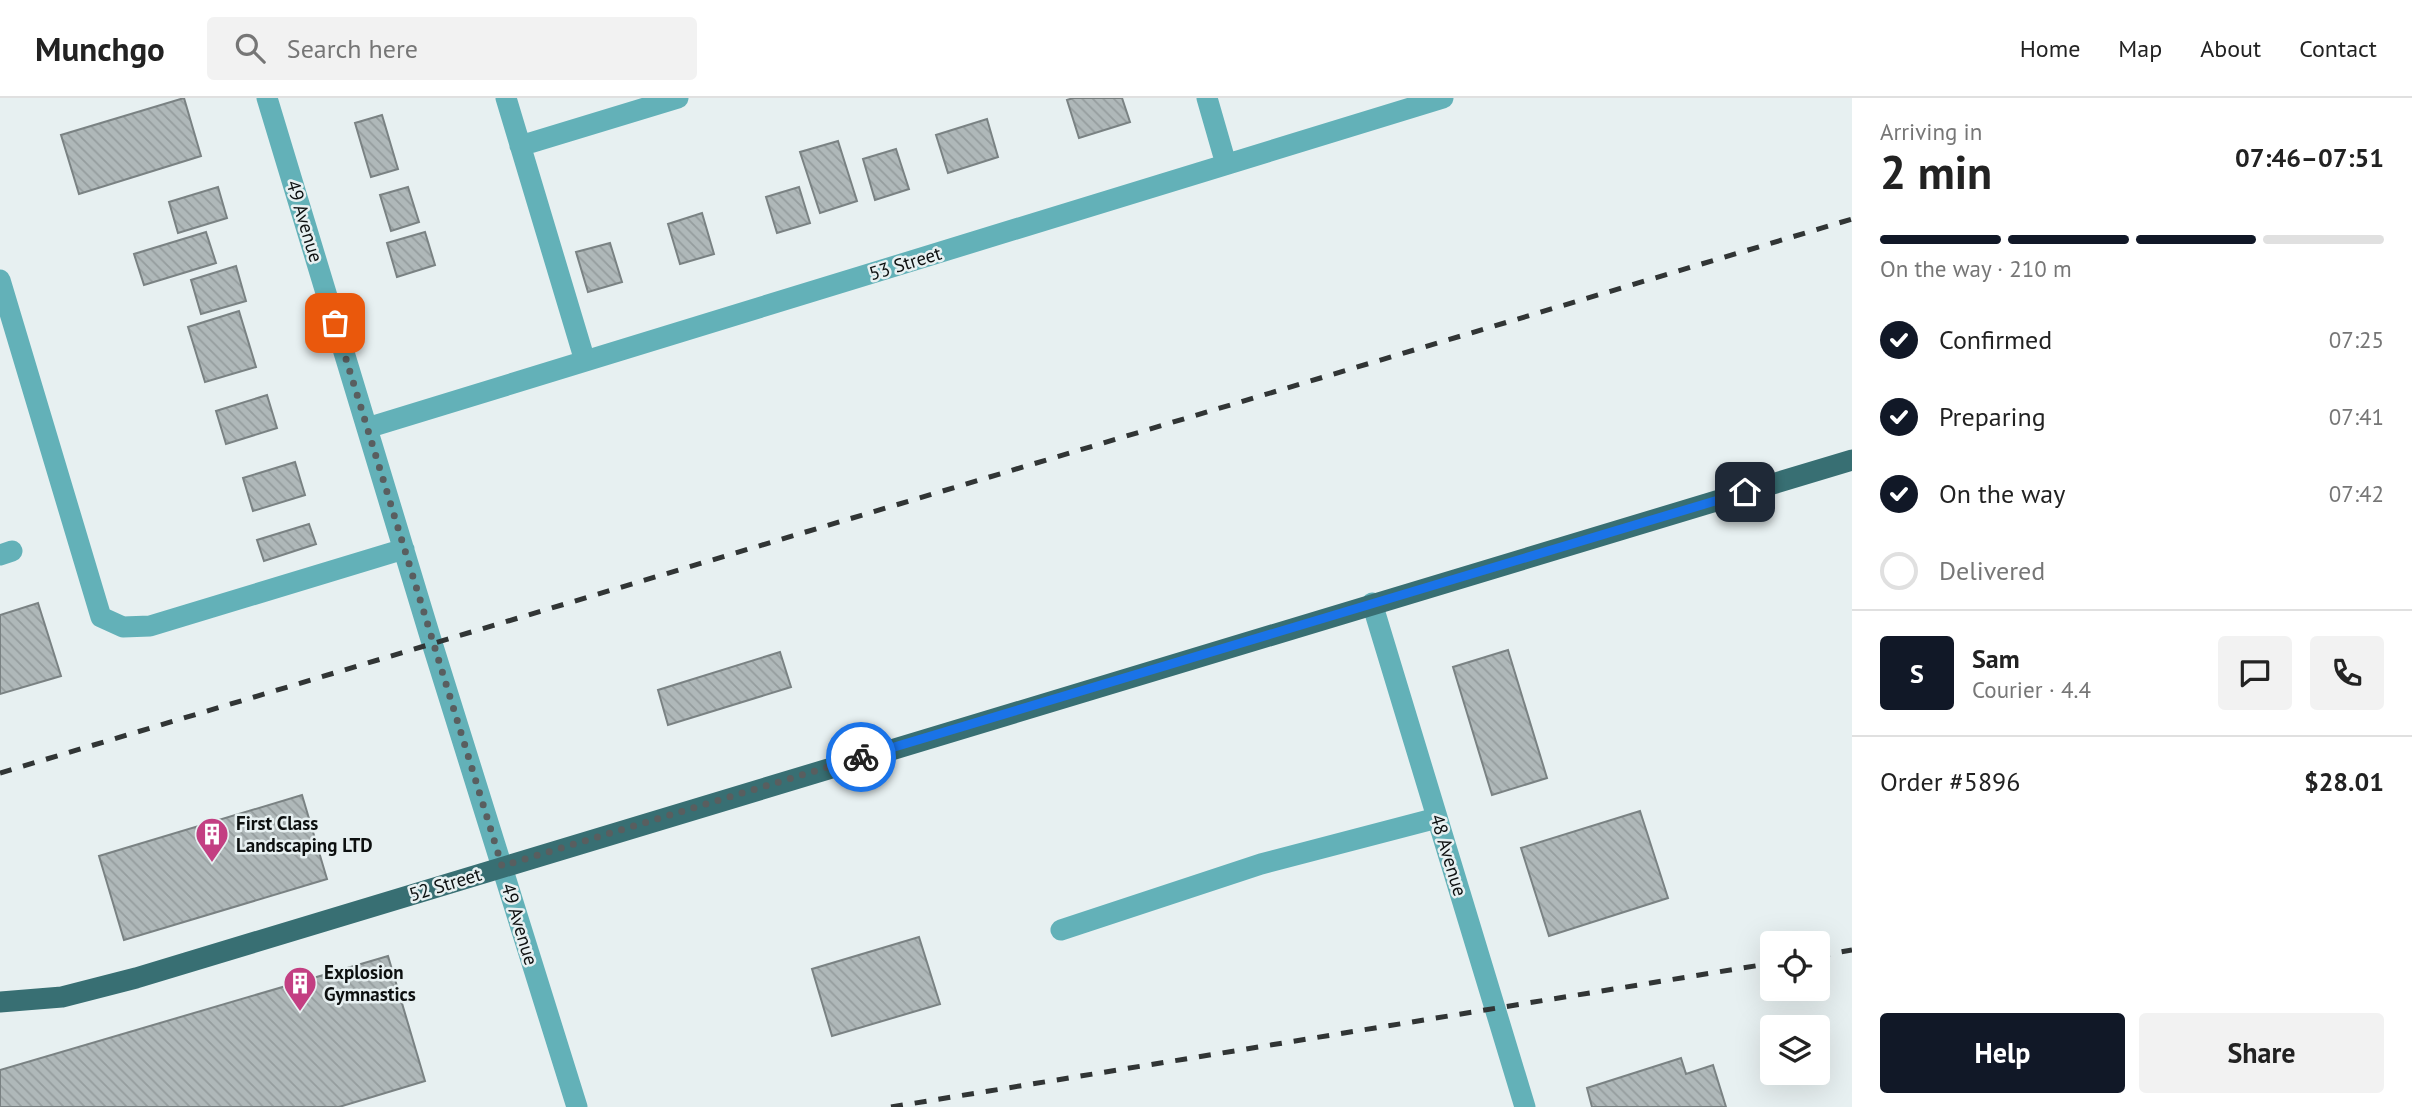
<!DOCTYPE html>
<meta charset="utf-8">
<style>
:root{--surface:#fff;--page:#f2f2f2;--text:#222;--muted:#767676;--line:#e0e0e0;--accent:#111827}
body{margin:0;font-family:"PT Sans",sans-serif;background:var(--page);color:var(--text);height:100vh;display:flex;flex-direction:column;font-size:26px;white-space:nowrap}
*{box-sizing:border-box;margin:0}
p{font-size:23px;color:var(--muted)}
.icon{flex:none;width:38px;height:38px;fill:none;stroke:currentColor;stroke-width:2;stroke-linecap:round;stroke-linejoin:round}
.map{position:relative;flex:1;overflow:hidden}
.panel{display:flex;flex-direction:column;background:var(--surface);width:560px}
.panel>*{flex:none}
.controls{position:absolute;left:1760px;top:833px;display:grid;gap:14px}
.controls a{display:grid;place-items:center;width:70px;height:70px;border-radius:7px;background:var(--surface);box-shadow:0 7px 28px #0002;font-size:35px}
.pin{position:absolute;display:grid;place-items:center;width:60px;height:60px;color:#fff;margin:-30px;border-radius:14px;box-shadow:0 4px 10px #0006}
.courier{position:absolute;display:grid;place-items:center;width:70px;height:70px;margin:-35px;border:5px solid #1a73e8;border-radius:50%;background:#fff;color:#222;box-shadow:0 2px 9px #0007}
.headline em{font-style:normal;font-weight:600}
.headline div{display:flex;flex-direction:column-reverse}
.headline{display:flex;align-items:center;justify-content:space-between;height:119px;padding:0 28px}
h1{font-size:46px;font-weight:600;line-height:52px}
.bar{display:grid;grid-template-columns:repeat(4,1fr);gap:10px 7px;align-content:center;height:84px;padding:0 28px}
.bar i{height:9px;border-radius:5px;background:var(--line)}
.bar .active{background:var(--accent)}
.bar p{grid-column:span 4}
.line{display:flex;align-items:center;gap:18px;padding:0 28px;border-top:2px solid var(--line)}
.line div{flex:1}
.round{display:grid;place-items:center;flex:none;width:74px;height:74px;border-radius:7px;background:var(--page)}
ol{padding:0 28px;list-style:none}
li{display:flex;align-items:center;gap:21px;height:77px}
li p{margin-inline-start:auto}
li .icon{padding:7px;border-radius:50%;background:var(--accent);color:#fff;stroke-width:4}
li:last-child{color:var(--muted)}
li i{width:38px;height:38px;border:4px solid var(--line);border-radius:50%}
.cta{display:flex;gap:14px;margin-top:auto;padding:14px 28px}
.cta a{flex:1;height:80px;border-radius:7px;background:var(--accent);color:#fff;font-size:28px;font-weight:600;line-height:80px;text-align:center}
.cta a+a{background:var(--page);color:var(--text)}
header{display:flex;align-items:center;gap:42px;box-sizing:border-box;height:98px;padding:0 35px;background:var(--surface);border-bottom:2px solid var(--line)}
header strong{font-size:33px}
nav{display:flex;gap:38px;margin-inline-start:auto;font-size:24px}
.search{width:490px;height:63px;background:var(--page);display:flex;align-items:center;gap:18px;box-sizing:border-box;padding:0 24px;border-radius:7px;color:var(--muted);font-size:26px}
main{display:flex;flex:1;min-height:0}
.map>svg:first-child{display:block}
.building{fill:url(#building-back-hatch);stroke:#7a8283;stroke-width:2}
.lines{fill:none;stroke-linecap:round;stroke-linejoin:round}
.minor{stroke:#63b1b8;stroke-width:21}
.major{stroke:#386f73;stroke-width:21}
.rail{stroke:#313535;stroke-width:5;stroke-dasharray:12 12;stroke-linecap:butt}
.done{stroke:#595e5f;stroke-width:7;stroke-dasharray:0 12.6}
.route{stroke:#1a73e8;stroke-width:9}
.labels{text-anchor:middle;stroke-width:5;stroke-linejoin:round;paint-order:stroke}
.street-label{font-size:19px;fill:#0d1010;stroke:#e7f0f1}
.poi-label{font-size:19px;font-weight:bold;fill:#0d1010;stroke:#e7f0f1;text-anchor:start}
</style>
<header>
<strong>Munchgo</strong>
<div class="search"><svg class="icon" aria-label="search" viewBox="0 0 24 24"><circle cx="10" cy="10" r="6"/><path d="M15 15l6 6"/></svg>Search here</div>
<nav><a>Home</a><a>Map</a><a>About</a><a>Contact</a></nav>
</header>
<main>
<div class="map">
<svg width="1852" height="1009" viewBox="0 0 1852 1009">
<defs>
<pattern id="building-back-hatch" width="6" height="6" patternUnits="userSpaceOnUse" patternTransform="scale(1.75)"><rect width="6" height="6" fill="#afb8b9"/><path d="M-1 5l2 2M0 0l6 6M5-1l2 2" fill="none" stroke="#959d9e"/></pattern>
</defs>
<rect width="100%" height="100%" fill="#e7f0f1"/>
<path class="building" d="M184 0 201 58 79 96 61 37Z
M1073 0H1122L1130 24 1079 40 1067 2Z
M382 17 398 71 371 79 355 25Z
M987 21 998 59 948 75 936 37Z
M838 43 857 103 820 115 800 54Z
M896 51 909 91 875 102 863 61Z
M218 89 227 120 178 135 169 104Z
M408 89 419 124 391 133 380 97Z
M799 89 810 125 777 135 766 99Z
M702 115 714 156 680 166 668 126Z
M206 134 216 165 144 187 134 156Z
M425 134 435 167 397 179 387 145Z
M610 145 622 184 588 194 576 154Z
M236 168 246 203 201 216 191 182Z
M239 213 256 269 205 284 188 229Z
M267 297 277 330 226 346 216 313Z
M295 364 305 397 253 413 243 380Z
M309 426 316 446 264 463 257 442Z
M38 505 61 578 0 596V517Z
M1508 552 1547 680 1492 697 1453 569Z
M780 554 791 589 668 627 658 592Z
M302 697 327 781 124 842 99 758Z
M1640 713 1668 800 1549 838 1521 750Z
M919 839 940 906 832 938 812 871Z
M388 858 425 983 339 1009H0V972Z
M1681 960 1686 976 1713 967 1726 1009H1592L1587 990Z"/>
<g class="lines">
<path class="minor" d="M267 0 432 545 577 1009
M506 0 585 263
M1207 0 1226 66
M520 48 678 0
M0 182 101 519 123 529 150 528 404 451
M367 330 1443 0
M0 457 12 453
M1372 505 1525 1009
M1061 832 1261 766 1437 720"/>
<path class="major" d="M0 904 62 899 136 880 1852 362"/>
<path class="rail" d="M0 675 1852 121
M1818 858 1852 852
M891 1009 1773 865"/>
</g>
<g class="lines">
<path class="done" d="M335 225 502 768 861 659"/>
<path class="route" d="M861 659 1745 394"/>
</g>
<defs>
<symbol id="building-pin" viewBox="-11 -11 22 30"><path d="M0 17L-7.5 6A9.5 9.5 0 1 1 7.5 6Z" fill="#c33f82" stroke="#e7f0f1"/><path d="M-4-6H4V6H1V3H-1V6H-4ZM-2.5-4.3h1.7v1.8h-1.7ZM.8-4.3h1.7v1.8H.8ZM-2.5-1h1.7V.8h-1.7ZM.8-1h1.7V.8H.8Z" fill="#fff"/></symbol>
</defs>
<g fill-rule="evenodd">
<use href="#building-pin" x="193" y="717" width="38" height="52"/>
<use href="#building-pin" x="281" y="866" width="38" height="52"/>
</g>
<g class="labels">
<g class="street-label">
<text transform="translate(305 123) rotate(73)" y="7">49 Avenue</text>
<text transform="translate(905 165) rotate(-17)" y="7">53 Street</text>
<text transform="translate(1449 757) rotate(73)" y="7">48 Avenue</text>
<text transform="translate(445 786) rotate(-17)" y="7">52 Street</text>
<text transform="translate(520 826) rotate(73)" y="7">49 Avenue</text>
</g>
<g class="poi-label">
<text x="236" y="732">First Class<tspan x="236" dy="22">Landscaping LTD</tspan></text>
<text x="324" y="881">Explosion<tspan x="324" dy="22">Gymnastics</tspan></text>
</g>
</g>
</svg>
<div class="controls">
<a><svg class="icon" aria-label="locate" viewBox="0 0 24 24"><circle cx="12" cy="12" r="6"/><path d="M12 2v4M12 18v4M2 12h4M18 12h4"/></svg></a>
<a><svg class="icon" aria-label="layers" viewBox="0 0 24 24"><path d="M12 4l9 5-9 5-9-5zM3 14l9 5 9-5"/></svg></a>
</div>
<div class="pin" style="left:335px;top:225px;background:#ea580c"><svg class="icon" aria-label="bag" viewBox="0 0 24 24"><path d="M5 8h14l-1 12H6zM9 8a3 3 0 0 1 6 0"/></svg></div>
<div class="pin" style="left:1745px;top:394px;background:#1f2937"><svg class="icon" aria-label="home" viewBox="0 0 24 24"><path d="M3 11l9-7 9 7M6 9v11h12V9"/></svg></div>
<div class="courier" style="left:861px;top:659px"><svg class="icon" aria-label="bike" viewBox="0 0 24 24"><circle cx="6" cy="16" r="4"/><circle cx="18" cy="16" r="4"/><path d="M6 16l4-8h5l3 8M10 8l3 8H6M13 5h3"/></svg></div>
</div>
<section class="panel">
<div class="headline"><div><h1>2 min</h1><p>Arriving in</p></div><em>07:46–07:51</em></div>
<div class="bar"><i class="active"></i><i class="active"></i><i class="active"></i><i></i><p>On the way · 210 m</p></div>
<ol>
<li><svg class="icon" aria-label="check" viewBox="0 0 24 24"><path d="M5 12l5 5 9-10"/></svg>Confirmed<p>07:25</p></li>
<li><svg class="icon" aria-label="check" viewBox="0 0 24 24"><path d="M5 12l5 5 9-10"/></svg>Preparing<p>07:41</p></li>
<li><svg class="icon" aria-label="check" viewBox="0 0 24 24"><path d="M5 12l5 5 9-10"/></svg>On the way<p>07:42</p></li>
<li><i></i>Delivered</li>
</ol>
<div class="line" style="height:126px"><b class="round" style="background:var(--accent);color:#fff">S</b><div><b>Sam</b><p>Courier · 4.4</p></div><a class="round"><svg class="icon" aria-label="chat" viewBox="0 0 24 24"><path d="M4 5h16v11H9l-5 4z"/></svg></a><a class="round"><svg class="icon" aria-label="phone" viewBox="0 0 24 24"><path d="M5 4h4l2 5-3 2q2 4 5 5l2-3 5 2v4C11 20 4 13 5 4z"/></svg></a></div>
<div class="line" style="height:91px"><div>Order #5896</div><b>$28.01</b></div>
<div class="cta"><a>Help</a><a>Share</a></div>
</section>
</main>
